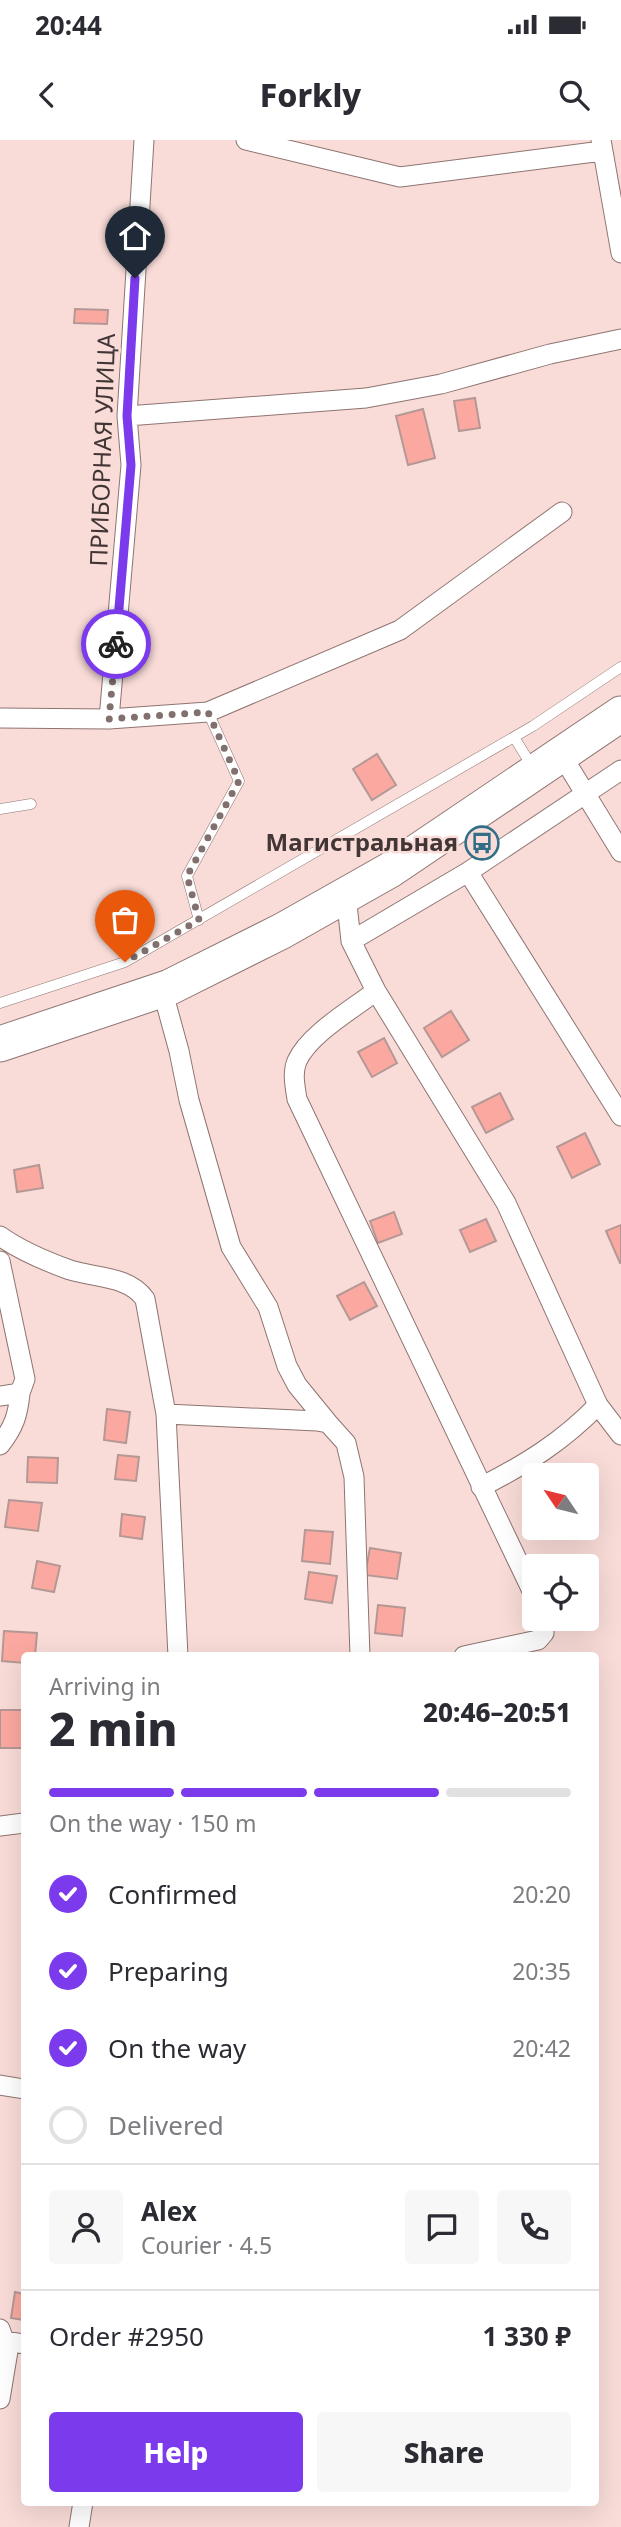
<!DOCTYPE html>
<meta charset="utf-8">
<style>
:root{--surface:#fff;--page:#f7f7f7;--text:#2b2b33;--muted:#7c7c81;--line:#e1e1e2;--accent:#7c3aed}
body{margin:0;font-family:"Noto Sans",sans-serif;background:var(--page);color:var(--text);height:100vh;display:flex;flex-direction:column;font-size:26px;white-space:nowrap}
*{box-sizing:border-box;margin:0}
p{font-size:23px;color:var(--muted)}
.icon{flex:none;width:38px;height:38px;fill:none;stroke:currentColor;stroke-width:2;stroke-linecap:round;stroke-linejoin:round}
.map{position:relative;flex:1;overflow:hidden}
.side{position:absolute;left:21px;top:1512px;width:578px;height:854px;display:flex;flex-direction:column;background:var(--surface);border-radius:7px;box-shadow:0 7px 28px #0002}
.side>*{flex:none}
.needle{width:46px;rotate:305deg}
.buttons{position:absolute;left:522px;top:1323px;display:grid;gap:14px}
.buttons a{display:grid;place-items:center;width:77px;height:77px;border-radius:7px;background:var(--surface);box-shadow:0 7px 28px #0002;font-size:35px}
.pin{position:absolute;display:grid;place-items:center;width:60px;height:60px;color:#fff;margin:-72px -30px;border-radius:50% 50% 50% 0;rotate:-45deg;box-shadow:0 0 7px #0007}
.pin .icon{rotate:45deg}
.courier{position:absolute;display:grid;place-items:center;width:70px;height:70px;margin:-35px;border:5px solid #7c3aed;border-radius:50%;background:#fff;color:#222;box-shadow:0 2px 9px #0007}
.headline em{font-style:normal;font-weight:800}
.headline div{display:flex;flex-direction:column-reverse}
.headline{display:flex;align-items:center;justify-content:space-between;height:119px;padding:0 28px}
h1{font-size:46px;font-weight:800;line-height:52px}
.bar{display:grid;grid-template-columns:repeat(4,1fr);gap:10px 7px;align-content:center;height:84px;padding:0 28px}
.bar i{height:9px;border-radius:5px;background:var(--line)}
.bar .active{background:var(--accent)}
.bar p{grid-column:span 4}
.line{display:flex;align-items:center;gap:18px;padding:0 28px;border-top:2px solid var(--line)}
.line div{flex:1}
.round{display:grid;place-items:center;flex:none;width:74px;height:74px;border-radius:7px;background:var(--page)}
ol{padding:0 28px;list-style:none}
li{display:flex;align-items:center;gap:21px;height:77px}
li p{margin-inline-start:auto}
li .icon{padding:7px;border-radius:50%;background:var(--accent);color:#fff;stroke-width:4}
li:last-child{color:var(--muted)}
li i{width:38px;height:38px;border:4px solid var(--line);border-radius:50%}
.primary-button{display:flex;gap:14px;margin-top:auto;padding:14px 28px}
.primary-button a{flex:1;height:80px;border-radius:7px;background:var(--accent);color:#fff;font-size:28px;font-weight:800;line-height:80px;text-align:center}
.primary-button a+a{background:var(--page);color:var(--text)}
.status{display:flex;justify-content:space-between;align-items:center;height:49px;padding:0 35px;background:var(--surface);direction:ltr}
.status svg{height:19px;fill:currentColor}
header{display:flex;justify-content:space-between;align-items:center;height:91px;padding:0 28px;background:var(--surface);font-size:32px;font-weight:800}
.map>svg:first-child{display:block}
.building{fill:#fba9a0;stroke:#b49895;stroke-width:2}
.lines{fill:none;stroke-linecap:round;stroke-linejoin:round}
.lane-casing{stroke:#8e7471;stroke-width:11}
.street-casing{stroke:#8e7471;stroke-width:21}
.highway-casing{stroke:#8e7471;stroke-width:37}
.lane{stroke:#fff;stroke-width:10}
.street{stroke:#fff;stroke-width:19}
.highway{stroke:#fff;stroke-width:35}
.done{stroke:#81706e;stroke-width:7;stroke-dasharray:0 12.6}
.route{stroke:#7c3aed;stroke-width:9}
.labels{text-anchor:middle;stroke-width:5;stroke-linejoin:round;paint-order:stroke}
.street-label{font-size:24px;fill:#413635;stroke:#f9dcd8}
.poi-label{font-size:24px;font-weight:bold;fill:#413635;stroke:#f9dcd8;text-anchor:end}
</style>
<div class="status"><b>20:44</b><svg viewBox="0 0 49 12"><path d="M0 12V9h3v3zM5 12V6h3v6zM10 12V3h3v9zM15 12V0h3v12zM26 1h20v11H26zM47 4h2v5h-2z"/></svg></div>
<header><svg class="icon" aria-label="back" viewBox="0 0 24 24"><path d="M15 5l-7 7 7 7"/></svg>Forkly<svg class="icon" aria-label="search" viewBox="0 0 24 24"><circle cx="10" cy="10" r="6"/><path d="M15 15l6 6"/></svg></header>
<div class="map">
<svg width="621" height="2387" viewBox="0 0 621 2387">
<rect width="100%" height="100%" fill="#f9dcd8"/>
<path class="building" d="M75 169 108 170 107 184 74 183Z
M475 258 480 288 459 291 454 261Z
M423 269 435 318 408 325 396 276Z
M377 614 396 645 372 660 353 629Z
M451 871 469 900 442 917 424 888Z
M384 898 397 923 372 937 358 912Z
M500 953 513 979 486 993 472 967Z
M585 993 600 1024 572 1038 557 1007Z
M39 1025 43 1048 17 1052 14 1030Z
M394 1072 402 1094 378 1103 370 1081Z
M486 1079 496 1101 470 1112 460 1090Z
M621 1085V1123H620L606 1091Z
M364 1142 377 1166 350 1180 337 1156Z
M107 1269 130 1272 126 1303 104 1300Z
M118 1315 139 1317 136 1341 115 1339Z
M28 1317 58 1318 57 1343 27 1342Z
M9 1360 42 1363 38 1391 5 1387Z
M122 1374 145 1377 142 1399 120 1396Z
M305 1390 333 1392 330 1424 302 1421Z
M370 1408 401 1413 397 1439 365 1435Z
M37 1421 60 1426 54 1452 32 1448Z
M309 1432 337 1436 332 1463 305 1459Z
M378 1465 405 1468 402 1496 375 1493Z
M4 1491 37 1493 35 1516H24V1523L2 1521Z
M0 1570H24V1608H0Z
M15 2152 24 2154V2180L11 2178Z"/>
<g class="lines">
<defs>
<path id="lane" d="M514 597 533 628
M0 669 31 664
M199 780 187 736 239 641 208 572
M0 863 125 822 533 586 621 527"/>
<path id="street" d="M246 0 400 37 602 11
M601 0 621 113
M127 276 366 258 441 244 550 214 621 199
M0 578 109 579 208 572 400 490 562 372
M109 579 131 325 127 276 144 0
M561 614 621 712
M468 732 621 976
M346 755 351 801 376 851 506 1063 598 1265 621 1295
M351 801 468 732 621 630
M162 849 179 911 189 960 231 1107 268 1167 287 1226 297 1245 328 1283
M376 851C353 869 309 894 297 921 292 933 295 946 297 959L534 1455
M0 1096C21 1111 45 1121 70 1130 96 1138 129 1136 145 1159L166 1274 317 1281 328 1283 346 1303 354 1337 360 1516
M0 1121 25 1239 20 1253 0 1256
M166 1274 178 1516
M0 1305C14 1287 18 1275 20 1253
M481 1347C526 1324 562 1302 598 1265
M464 1516 538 1500 544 1493 542 1479
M0 1686 24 1683
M0 1945 24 1949
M0 2189 8 2211 0 2259
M0 2200 24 2204
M79 2387 83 2362"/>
<path id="highway" d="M0 904 170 847 282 791 390 730 621 574"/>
</defs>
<use href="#lane" class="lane-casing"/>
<use href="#street" class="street-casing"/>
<use href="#highway" class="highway-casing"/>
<use href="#lane" class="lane"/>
<use href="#street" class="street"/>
<use href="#highway" class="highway"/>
</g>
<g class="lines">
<path class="done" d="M116 504 109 579 208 572 239 641 187 736 199 780 125 822"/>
<path class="route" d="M116 504 131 325 127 276 135 138"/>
</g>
<defs>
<symbol id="bus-ring" viewBox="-11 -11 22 22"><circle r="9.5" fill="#f9dcd8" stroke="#326e86" stroke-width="1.5"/><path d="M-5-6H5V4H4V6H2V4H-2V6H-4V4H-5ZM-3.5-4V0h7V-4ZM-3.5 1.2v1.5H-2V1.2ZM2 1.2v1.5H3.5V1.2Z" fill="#326e86"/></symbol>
</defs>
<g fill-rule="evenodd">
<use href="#bus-ring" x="463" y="684" width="38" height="38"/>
</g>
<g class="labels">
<g class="street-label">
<text transform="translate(103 310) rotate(-88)" y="8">ПРИБОРНАЯ УЛИЦА</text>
</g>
<g class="poi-label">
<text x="458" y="711">Магистральная</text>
</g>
</g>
</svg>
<div class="buttons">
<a><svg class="needle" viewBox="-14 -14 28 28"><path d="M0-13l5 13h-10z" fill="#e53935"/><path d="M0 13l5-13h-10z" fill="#7c7c81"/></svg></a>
<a><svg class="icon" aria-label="locate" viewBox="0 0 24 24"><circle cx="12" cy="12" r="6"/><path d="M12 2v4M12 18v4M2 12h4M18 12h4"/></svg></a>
</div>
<div class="pin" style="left:125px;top:822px;background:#ea580c"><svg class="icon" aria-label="bag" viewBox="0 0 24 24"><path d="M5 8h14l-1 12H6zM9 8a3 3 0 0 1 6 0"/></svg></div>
<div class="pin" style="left:135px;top:138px;background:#1f2937"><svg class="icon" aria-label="home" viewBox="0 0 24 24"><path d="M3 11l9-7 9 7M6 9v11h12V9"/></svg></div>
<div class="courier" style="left:116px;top:504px"><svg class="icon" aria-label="bike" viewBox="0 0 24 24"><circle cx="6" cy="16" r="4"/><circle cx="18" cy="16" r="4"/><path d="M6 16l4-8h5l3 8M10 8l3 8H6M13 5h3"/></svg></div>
<section class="side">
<div class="headline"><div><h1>2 min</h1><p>Arriving in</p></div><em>20:46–20:51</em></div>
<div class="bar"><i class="active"></i><i class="active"></i><i class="active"></i><i></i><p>On the way · 150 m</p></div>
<ol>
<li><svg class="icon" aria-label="check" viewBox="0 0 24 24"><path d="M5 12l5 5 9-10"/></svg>Confirmed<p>20:20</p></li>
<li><svg class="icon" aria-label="check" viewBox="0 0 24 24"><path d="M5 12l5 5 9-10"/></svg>Preparing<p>20:35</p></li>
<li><svg class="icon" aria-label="check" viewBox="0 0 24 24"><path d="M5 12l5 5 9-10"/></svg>On the way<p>20:42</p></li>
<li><i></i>Delivered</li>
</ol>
<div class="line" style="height:126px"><a class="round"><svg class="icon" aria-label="person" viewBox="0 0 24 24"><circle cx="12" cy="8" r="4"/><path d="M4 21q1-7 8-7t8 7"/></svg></a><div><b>Alex</b><p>Courier · 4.5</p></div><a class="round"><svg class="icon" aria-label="chat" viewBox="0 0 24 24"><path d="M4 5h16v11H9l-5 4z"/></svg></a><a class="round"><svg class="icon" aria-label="phone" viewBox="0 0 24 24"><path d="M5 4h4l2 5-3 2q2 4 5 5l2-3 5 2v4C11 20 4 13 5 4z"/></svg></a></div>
<div class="line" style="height:91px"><div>Order #2950</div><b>1 330 ₽</b></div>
<div class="primary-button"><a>Help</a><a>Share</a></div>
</section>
</div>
